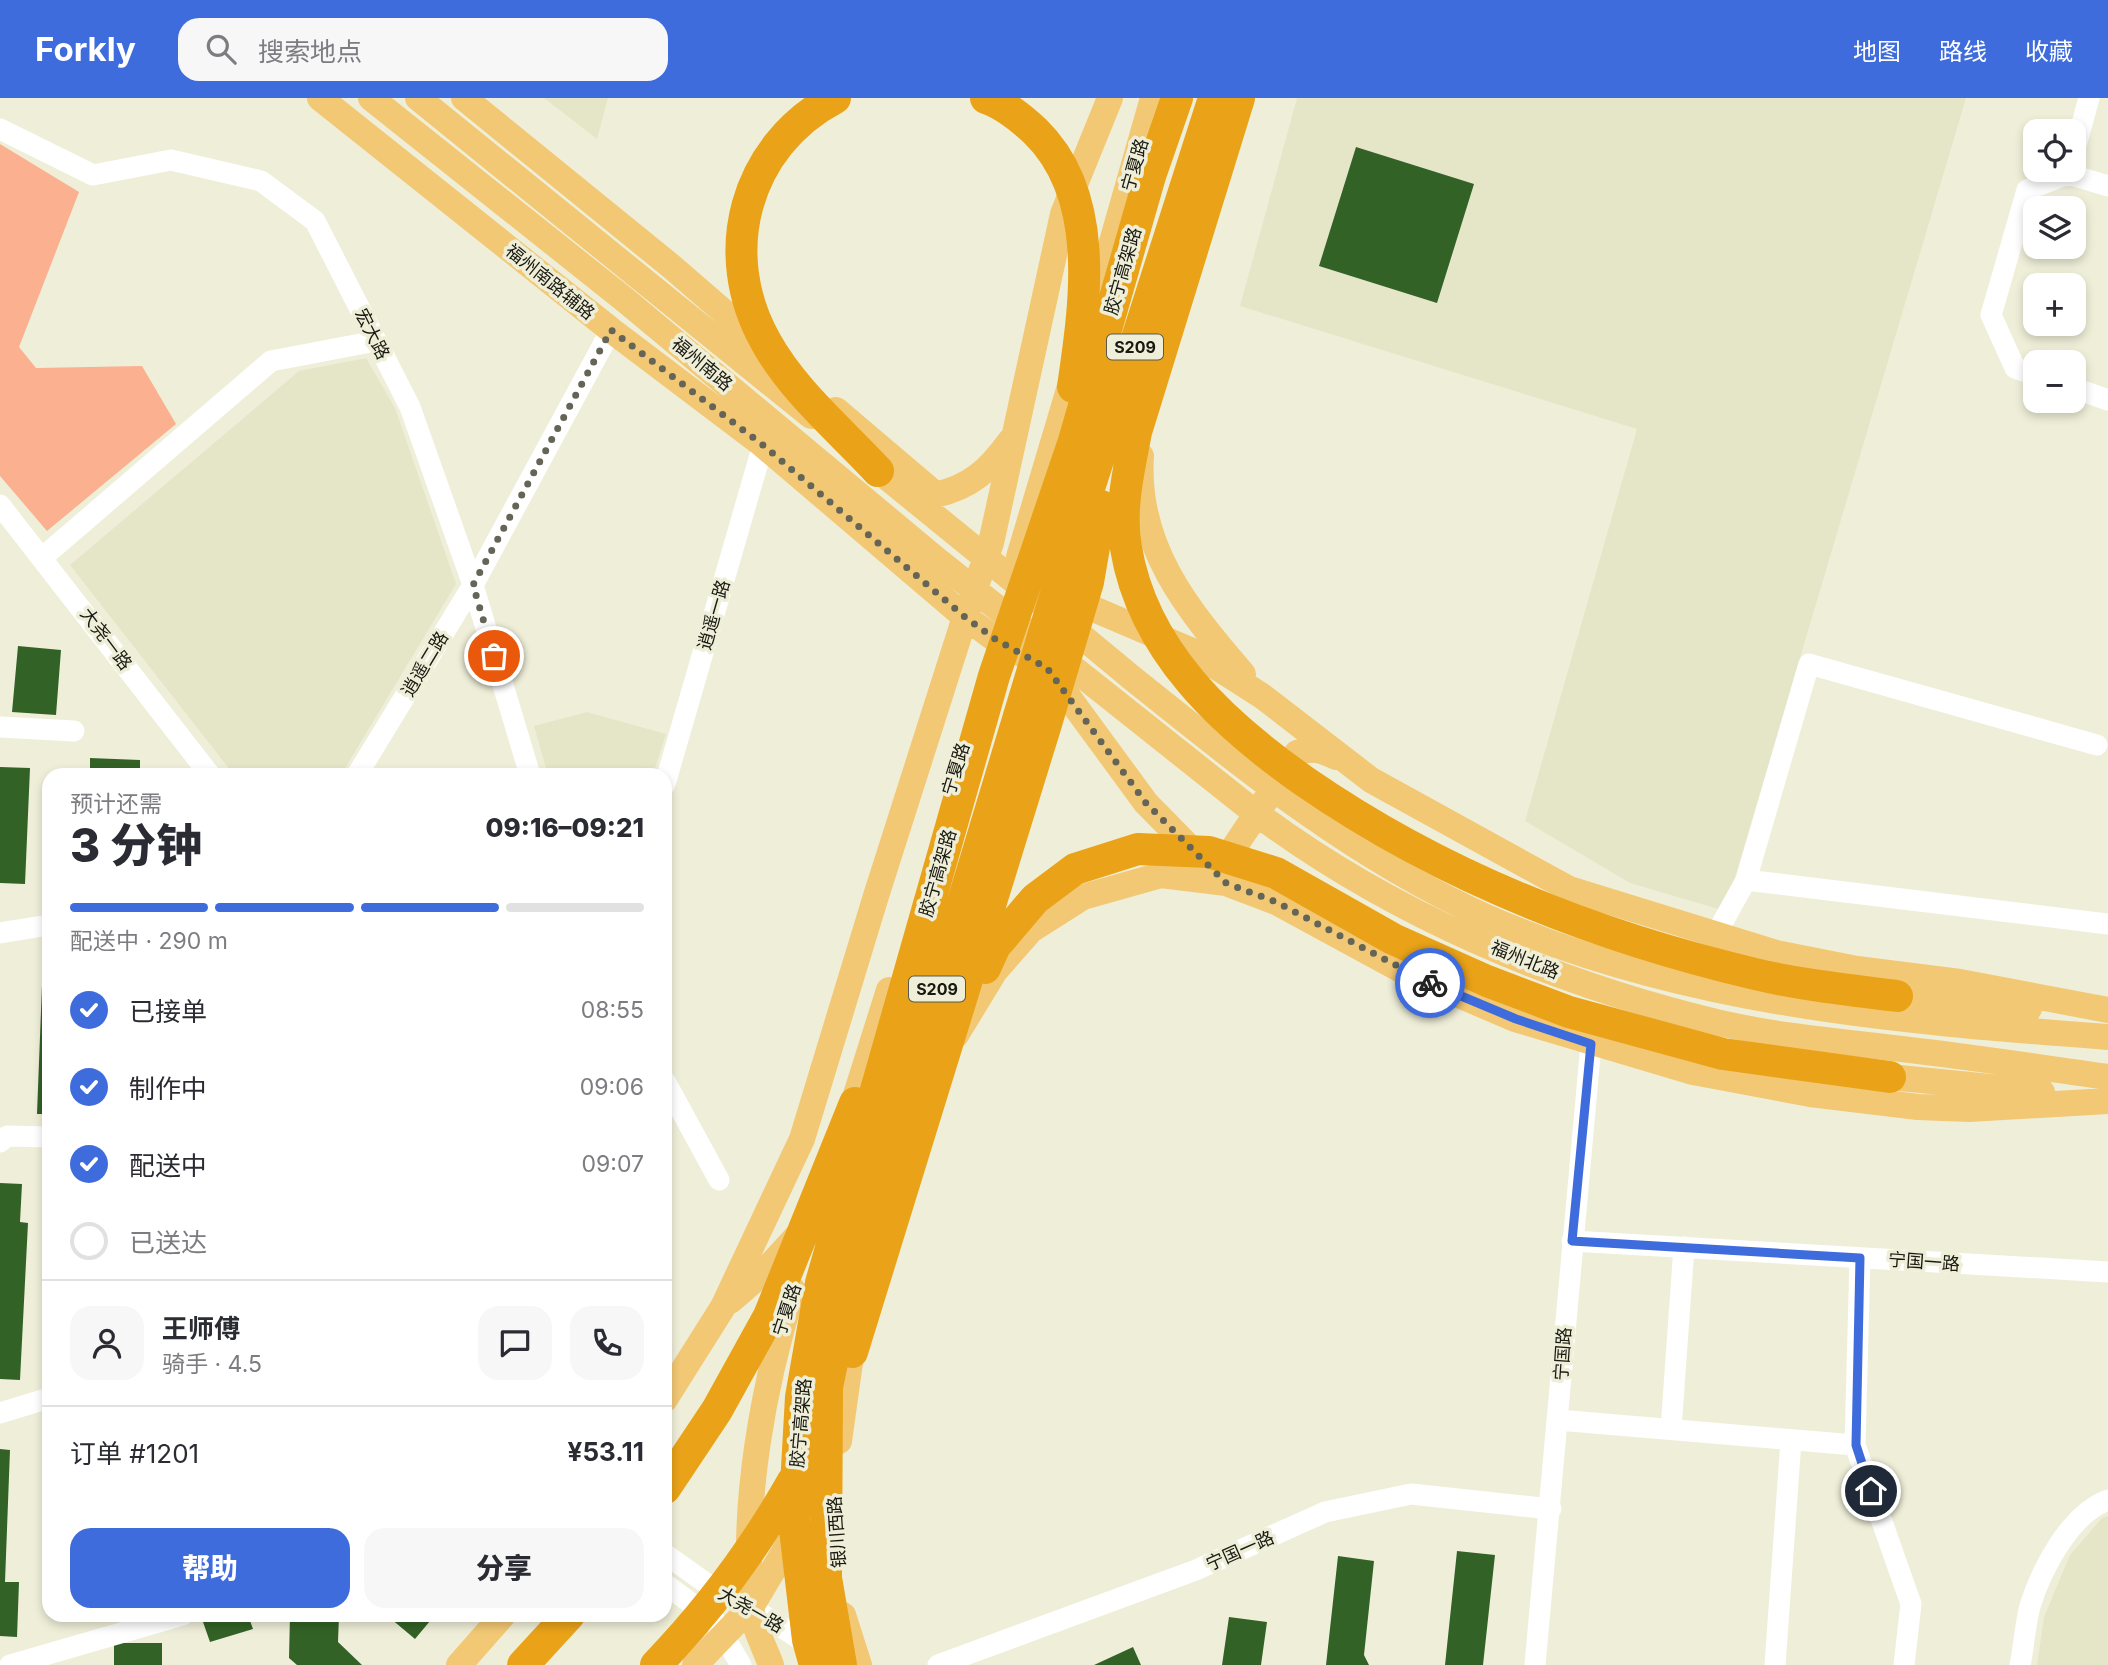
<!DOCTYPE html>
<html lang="zh">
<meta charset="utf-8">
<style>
:root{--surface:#fff;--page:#f7f7f7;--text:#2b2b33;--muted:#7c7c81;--line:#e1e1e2;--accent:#3f6cdd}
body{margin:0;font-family:Inter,"Noto Sans SC",sans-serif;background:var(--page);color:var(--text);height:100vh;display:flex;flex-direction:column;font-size:26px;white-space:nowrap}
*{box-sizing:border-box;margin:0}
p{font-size:23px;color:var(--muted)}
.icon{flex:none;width:38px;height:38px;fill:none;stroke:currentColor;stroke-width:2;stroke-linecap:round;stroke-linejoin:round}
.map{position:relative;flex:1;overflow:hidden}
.panel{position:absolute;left:42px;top:670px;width:630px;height:854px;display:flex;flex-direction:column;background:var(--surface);border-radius:21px;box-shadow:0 4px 10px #0003}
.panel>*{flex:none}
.fabs{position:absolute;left:2023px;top:21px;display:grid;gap:14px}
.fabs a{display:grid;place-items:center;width:63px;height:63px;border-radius:14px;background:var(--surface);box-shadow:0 4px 10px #0003;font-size:35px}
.pin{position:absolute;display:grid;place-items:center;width:60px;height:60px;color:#fff;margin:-30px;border:4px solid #fff;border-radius:50%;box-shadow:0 2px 7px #0007}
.courier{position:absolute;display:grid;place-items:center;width:70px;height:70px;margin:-35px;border:5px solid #3f6cdd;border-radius:50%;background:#fff;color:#222;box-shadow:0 2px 9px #0007}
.head em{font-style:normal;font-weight:800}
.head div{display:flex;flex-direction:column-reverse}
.head{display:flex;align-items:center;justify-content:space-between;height:119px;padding:0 28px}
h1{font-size:46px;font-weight:800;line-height:52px}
.bar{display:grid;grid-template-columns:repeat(4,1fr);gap:10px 7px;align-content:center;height:84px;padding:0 28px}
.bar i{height:9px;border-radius:5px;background:var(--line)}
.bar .current{background:var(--accent)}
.bar p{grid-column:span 4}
.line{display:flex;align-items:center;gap:18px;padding:0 28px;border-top:2px solid var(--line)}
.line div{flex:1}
.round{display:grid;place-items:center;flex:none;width:74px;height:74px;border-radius:21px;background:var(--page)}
ol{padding:0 28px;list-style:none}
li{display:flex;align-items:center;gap:21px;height:77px}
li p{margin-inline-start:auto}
li .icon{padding:7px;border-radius:50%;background:var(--accent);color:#fff;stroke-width:4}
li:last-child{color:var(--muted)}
li i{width:38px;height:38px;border:4px solid var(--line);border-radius:50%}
.action{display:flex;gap:14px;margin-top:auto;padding:14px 28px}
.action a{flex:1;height:80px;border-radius:21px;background:var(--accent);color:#fff;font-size:28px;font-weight:800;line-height:80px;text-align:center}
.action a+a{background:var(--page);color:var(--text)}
header{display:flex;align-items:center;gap:42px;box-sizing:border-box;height:98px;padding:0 35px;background:var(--accent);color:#fff}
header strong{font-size:33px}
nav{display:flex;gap:38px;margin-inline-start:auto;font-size:24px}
.search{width:490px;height:63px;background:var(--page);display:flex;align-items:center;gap:18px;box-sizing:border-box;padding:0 24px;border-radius:21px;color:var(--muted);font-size:26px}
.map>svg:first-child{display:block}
.built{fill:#e5e6c8}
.green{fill:#fbb08f}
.building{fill:#336226}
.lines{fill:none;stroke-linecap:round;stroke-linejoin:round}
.minor{stroke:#fff;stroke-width:21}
.major{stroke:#f2c874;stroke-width:26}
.highway{stroke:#eaa318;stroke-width:32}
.done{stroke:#646457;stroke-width:7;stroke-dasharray:0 12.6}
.route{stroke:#3f6cdd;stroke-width:9}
.labels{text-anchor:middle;stroke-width:7;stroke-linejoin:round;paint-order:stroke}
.shield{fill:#efefd9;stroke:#59594d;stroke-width:2}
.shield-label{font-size:16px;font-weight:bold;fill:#191911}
.street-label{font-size:18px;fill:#191911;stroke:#efefd9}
</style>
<header>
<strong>Forkly</strong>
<div class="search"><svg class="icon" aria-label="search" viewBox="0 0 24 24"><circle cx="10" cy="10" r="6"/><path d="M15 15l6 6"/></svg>搜索地点</div>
<nav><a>地图</a><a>路线</a><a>收藏</a></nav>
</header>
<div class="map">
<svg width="2108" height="1567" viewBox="0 0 2108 1567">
<rect width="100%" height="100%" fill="#efefd9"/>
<path class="built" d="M544 0H608L597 41Z
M1297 0H1966L1725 813 1630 785 1525 723 1637 331 1240 208Z
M366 260 395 310 456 486 341 677H234L70 467 299 273Z
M587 614 666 636 653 677H548L534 628Z
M2108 1418V1567H2037L2044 1519 2070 1457 2102 1420Z"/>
<path class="green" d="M0 46 79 94 19 249 36 270 142 268 176 326 47 433 0 378Z"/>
<path class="building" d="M1356 49 1474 86 1437 205 1319 168Z
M18 548 61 552 56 617 12 614Z
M90 660 140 662V677H90Z
M0 669 30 670 25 786 0 785Z
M43 862H49V1016H37Z
M0 1085 22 1086 20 1124 28 1125 20 1282 0 1281Z
M0 1351 10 1352 5 1484H19L17 1539 0 1538Z
M1457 1453 1495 1457 1483 1567H1445Z
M1338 1458 1374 1463 1364 1557 1369 1567H1326Z
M225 1517H248L253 1531 210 1544 203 1524Z
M290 1517H339L338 1544 362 1567H297L289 1560Z
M392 1517H435L415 1541 390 1520Z
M1229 1519 1267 1524 1261 1567H1222Z
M114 1545H162V1567H114Z
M1133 1549 1141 1567H1094Z"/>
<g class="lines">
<path class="minor" d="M0 31 93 77 171 62 261 83 315 123 410 309 473 487 530 677
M2074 55 2089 0
M2035 277 2015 270 1991 217 2027 92 2068 76 2108 88
M2074 290 2108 302
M0 407 210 677
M43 459 271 263 376 243
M0 629 74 633
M357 677 473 487 611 232
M665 686 763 347
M1746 782 2108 826
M0 835 49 827
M1715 838 1746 782 1809 566 2097 647
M665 983 719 1082
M0 1044 7 1038 49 1039
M1572 1143 2108 1174
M1860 1160 1855 1347 1911 1506 1904 1567
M0 1315 49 1300
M1558 1322 1855 1347
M1671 1331 1684 1149
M665 1456 727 1500 751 1509 813 1550
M665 1486 715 1523 741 1567
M10 1567 183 1517
M938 1567 1196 1472 1325 1414 1411 1396 1551 1411
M1535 1567 1591 946
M1775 1567 1791 1342
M2020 1567C2024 1548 2025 1527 2030 1508 2042 1470 2070 1416 2108 1402"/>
<path class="major" d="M320 0 611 232 763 347 965 519 995 541 1047 570 1146 705 1201 761
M371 0 625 202 937 462 1248 709C1386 814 1552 885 1720 925 1777 938 1835 943 1893 950 1965 958 2036 969 2108 979
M418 0 811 318
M464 0 672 169 770 254
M1090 221 1153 0
M836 312 929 391
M1141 358C1135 448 1187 511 1243 576
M863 360C953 433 1043 506 1132 580 1243 669 1353 759 1484 818 1681 906 1896 923 2108 939
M935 397C971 389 989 372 1010 343
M1019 459 1076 268
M1063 498 1190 552 1262 598 1371 682 1569 791 1776 855 1857 871 1960 884 2108 912
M1223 777 1233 751 1297 655C1313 649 1321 652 1336 659
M1897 898 2029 911
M956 937 995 873 1031 832 1083 799 1161 777 1226 785 1276 804 1405 874 1515 921 1693 974 1810 996 1918 1009 1969 1011 2108 1003
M1890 979 2042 994
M848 1022 889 892
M730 1203 764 1174 798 1137
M665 1301 723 1209 802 1041 876 798 965 519 991 445 1063 116 1110 0
M839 1343 854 1236
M843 1517 859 1567
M459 1567 503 1517
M695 1567 751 1509 800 1427
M771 1567C764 1548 752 1526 751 1506 742 1405 763 1288 793 1192"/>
<path class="highway" d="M835 0C744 48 716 156 766 244 793 293 840 332 878 373
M986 0C1004 6 1021 20 1035 33 1102 98 1085 206 1073 289
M1239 0 1136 334C1129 371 1119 412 1126 450 1143 553 1223 626 1304 683 1441 778 1594 838 1755 876 1801 887 1850 892 1897 898
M985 870 995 848 1035 801 1075 771 1138 751 1209 754 1276 775 1393 841 1487 883 1569 914 1723 956 1890 979
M852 1254 1046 626 1088 484 1101 408
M665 1390 717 1312 769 1218 855 1005
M523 1567 569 1517
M656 1567C709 1512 755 1450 793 1383
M815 1567 808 1542 794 1423 801 1299 821 1185 994 578 1074 343 1150 78 1177 0
M841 1567 826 1480 827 1289 850 1178 1067 459 1214 0"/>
</g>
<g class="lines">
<path class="done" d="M494 558 473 487 611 232 763 347 965 519 995 541 1047 570 1146 705 1226 785 1276 804 1430 885"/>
<path class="route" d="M1430 885 1516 921 1591 946 1572 1143 1860 1160 1856 1347 1871 1393"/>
</g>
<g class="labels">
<g class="shield">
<rect x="1107" y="236.5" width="56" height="25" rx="5"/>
<rect x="909" y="878.5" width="56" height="25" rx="5"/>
</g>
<g class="shield-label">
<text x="1135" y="255">S209</text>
<text x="937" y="897">S209</text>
</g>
<g class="street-label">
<text transform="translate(1135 67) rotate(-74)" y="6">宁夏路</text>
<text transform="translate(1123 173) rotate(-74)" y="6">胶宁高架路</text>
<text transform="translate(550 184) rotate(39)" y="6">福州南路辅路</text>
<text transform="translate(372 236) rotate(63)" y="6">宏大路</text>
<text transform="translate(702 266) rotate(40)" y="6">福州南路</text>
<text transform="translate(714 517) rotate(-74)" y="6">逍遥一路</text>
<text transform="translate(106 541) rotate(53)" y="6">大尧一路</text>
<text transform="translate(425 566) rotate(-59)" y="6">逍遥二路</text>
<text transform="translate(956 671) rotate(-73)" y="6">宁夏路</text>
<text transform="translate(938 775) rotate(-74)" y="6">胶宁高架路</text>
<text transform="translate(1525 862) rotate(22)" y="6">福州北路</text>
<text transform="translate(1924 1164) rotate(4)" y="6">宁国一路</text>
<text transform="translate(787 1212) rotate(-72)" y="6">宁夏路</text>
<text transform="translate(1563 1256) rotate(-86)" y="6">宁国路</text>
<text transform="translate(801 1325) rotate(-85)" y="6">胶宁高架路</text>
<text transform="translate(837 1434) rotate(-94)" y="6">银川西路</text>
<text transform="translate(1240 1453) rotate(-24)" y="6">宁国一路</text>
<text transform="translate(751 1512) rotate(30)" y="6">大尧一路</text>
</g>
</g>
</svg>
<div class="fabs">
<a><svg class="icon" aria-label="locate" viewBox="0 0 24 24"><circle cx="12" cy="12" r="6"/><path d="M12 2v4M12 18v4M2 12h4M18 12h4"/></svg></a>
<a><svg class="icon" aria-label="layers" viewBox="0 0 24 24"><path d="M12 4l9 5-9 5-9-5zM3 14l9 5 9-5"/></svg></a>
<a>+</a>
<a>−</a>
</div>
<div class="pin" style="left:494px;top:558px;background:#ea580c"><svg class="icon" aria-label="bag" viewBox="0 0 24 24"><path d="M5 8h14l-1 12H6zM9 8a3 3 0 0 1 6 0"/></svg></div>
<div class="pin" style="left:1871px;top:1393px;background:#1f2937"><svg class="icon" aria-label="home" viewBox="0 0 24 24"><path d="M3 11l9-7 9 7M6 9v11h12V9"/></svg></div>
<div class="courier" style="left:1430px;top:885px"><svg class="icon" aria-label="bike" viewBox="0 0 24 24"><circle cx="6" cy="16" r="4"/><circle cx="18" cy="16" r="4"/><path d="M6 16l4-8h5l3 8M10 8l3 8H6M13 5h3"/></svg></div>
<section class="panel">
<div class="head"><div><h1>3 分钟</h1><p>预计还需</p></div><em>09:16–09:21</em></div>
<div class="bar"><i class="current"></i><i class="current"></i><i class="current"></i><i></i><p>配送中 · 290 m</p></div>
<ol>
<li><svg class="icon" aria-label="check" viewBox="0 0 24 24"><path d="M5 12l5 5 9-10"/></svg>已接单<p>08:55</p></li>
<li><svg class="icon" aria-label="check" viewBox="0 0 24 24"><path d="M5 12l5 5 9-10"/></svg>制作中<p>09:06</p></li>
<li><svg class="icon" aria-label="check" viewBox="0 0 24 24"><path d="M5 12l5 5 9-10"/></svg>配送中<p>09:07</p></li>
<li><i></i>已送达</li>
</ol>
<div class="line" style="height:126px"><a class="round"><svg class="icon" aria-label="person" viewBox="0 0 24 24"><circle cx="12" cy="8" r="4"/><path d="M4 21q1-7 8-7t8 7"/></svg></a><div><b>王师傅</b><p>骑手 · 4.5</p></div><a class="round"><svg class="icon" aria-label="chat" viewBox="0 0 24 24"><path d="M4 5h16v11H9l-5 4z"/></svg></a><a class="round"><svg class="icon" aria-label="phone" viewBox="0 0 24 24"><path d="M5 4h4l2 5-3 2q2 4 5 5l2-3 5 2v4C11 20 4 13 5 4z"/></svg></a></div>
<div class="line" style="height:91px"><div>订单 #1201</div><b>¥53.11</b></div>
<div class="action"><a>帮助</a><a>分享</a></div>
</section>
</div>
